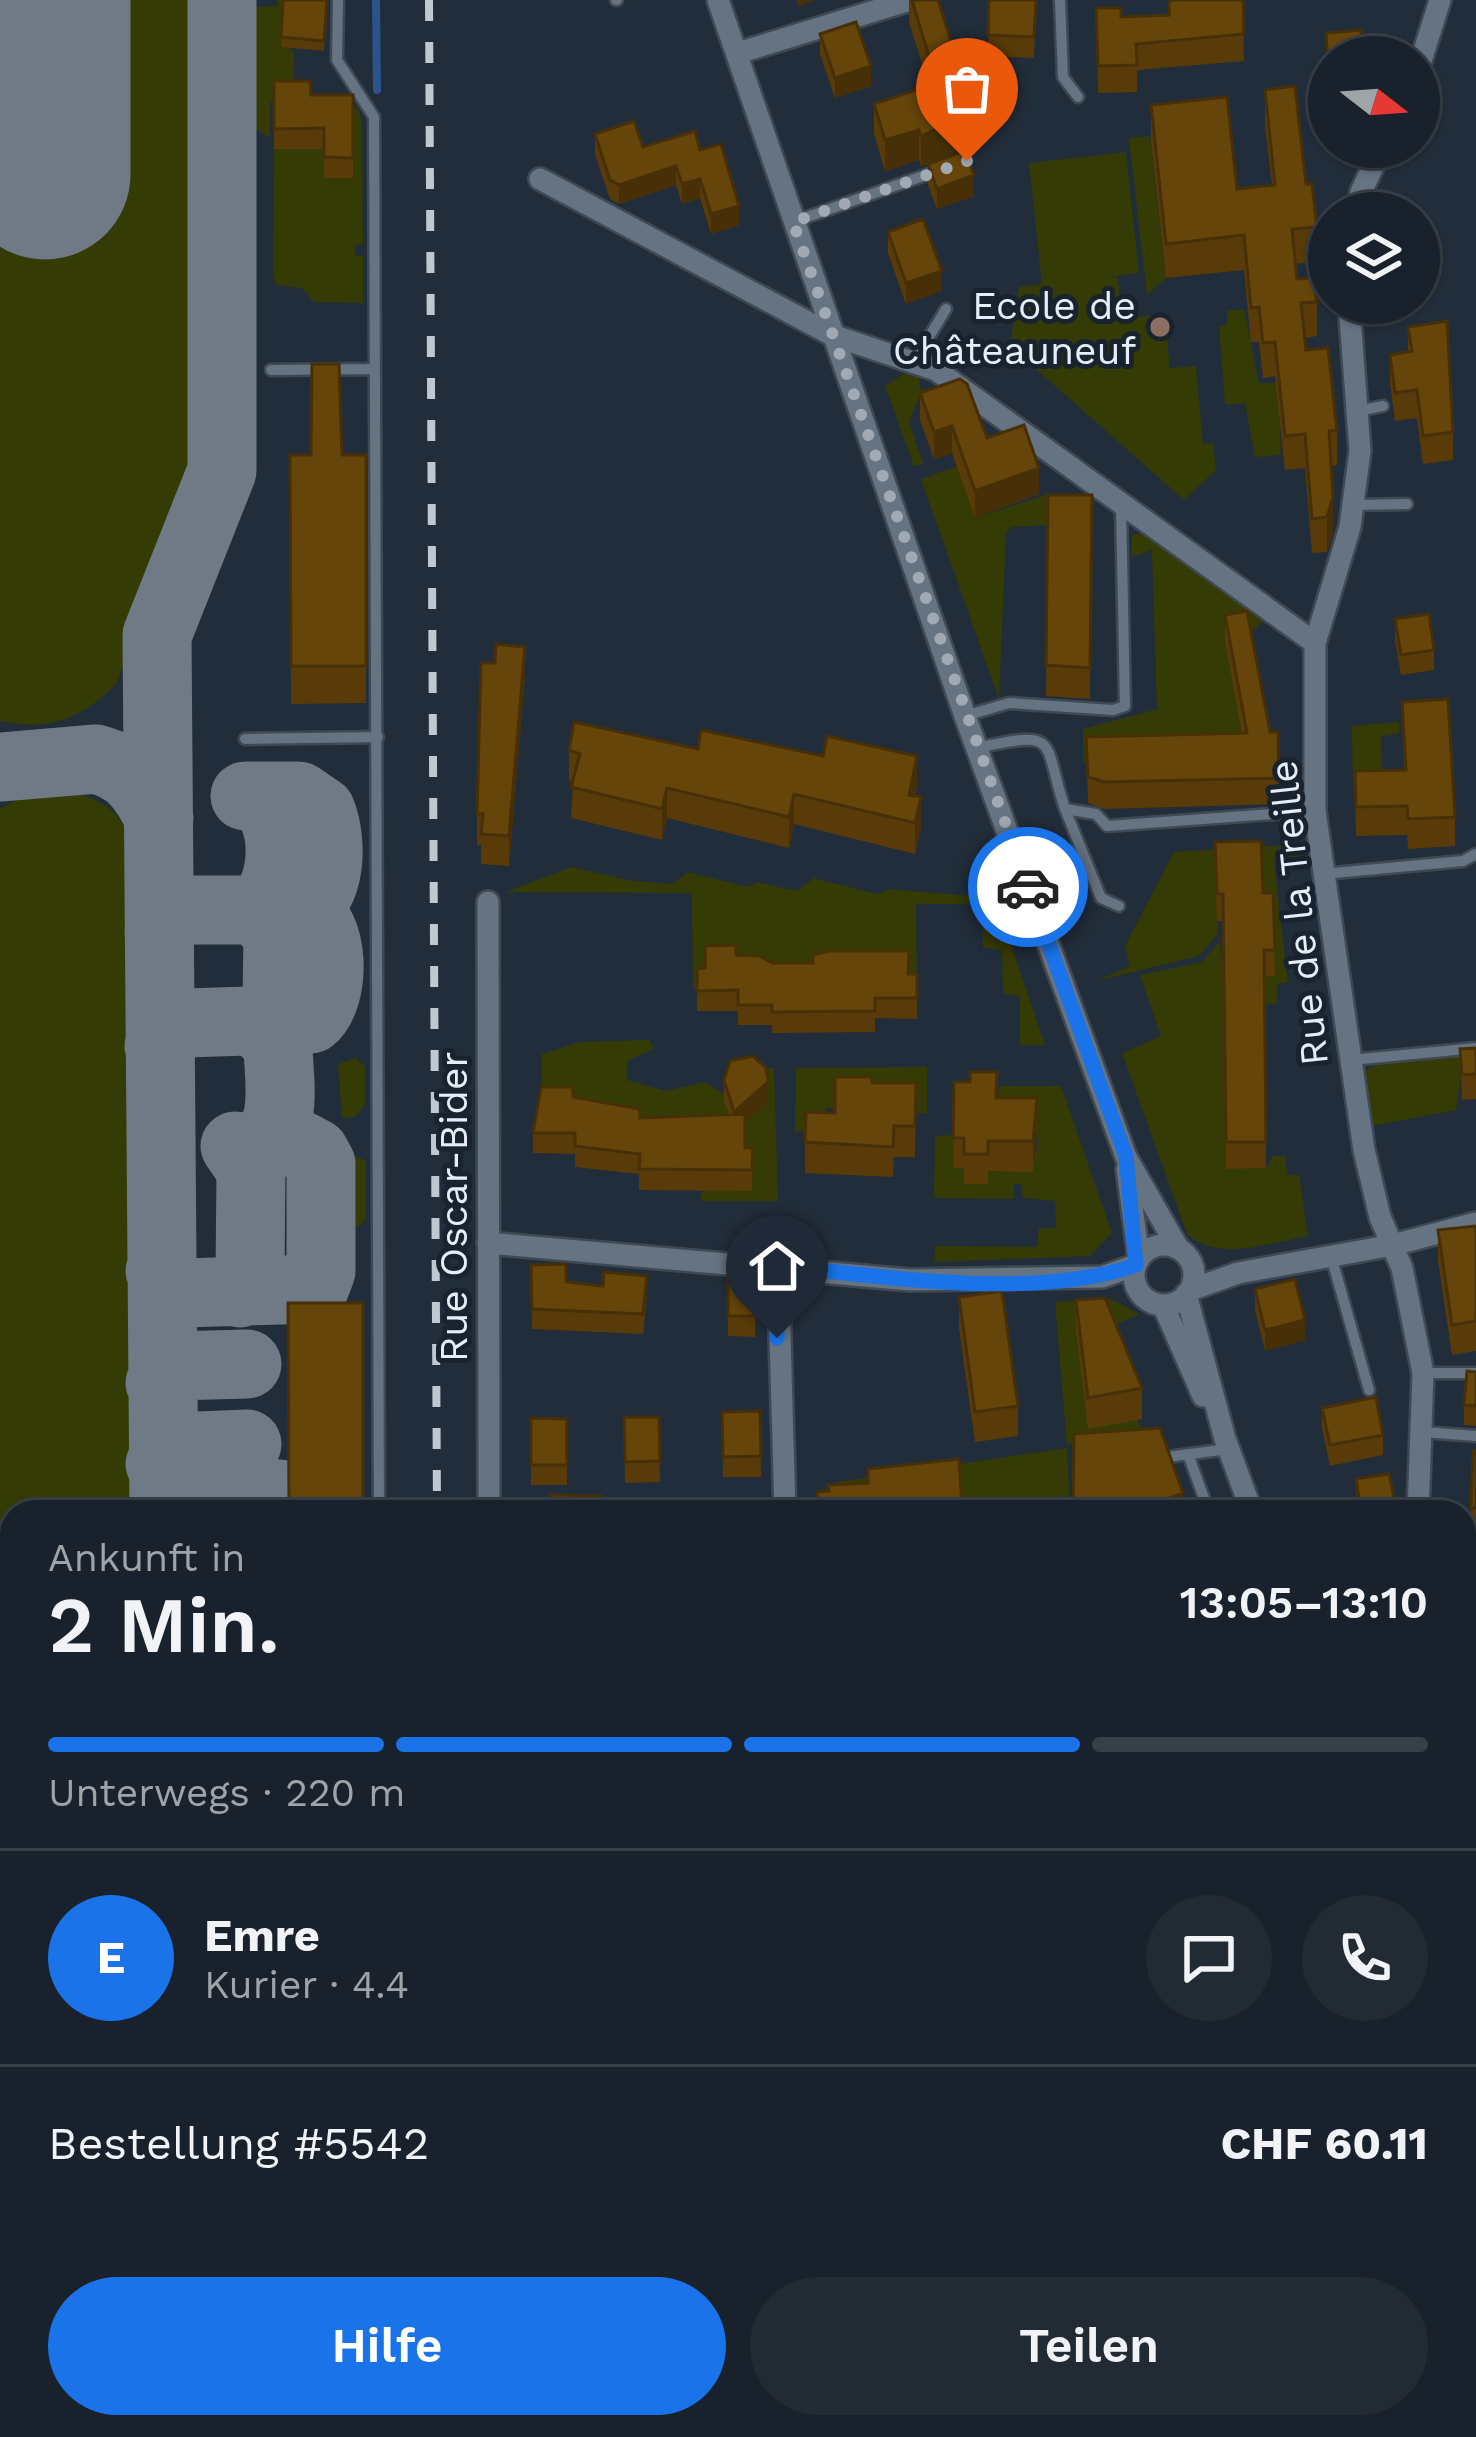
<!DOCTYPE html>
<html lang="de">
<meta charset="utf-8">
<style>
:root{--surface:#19222c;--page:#222a34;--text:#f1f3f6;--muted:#9fa4a9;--line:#373f48;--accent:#1a73e8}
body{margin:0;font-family:"Work Sans",sans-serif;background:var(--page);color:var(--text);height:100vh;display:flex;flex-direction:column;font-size:45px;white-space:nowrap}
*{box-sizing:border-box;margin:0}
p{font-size:39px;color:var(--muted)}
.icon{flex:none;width:66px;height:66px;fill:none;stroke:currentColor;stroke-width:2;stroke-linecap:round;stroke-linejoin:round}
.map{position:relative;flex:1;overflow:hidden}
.side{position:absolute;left:0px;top:1500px;width:1476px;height:939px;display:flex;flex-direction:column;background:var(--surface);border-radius:36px 36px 0 0;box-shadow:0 3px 9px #0004,0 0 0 3px var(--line)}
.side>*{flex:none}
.needle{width:78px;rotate:107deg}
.controls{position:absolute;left:1308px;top:36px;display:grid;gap:24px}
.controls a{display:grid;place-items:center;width:132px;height:132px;border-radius:50%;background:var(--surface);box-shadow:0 3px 9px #0004,0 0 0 3px var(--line);font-size:60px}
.pin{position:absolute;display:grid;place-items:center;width:102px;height:102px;color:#fff;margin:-123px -51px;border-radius:50% 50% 50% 0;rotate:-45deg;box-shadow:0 0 12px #0007}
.pin .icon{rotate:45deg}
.courier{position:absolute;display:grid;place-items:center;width:120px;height:120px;margin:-60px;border:9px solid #1a73e8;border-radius:50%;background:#fff;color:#222;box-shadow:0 3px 15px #0007}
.overview em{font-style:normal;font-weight:600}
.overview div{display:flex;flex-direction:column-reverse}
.overview{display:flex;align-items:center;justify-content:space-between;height:204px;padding:0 48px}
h1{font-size:78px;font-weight:600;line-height:90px}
.bar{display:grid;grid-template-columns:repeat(4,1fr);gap:18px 12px;align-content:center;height:144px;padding:0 48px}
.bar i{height:15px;border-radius:9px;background:var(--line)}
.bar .current{background:var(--accent)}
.bar p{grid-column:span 4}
.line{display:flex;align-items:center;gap:30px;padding:0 48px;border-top:3px solid var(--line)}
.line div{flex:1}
.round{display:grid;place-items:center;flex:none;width:126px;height:126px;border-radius:63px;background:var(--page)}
.primary-button{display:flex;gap:24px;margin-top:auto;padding:24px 48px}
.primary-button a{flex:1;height:138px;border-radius:72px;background:var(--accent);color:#fff;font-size:48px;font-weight:600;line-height:138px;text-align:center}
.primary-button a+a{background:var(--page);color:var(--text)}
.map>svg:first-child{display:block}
.green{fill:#353b04}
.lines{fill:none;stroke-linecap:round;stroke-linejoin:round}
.stream{stroke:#2e538c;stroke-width:8}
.taxiway{stroke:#707a86;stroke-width:69}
.runway{stroke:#707a86;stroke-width:171}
.service-casing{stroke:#3f4954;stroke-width:15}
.minor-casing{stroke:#3f4954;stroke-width:26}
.service{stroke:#667382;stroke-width:10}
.minor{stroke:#667382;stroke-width:21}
.rail{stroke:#bfc7d1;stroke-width:8;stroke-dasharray:21 21;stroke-linecap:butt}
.wall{fill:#583b09}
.shaded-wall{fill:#473007}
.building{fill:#66450a;stroke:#473007;stroke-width:3}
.done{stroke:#a1aab4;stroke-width:12;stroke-dasharray:0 21.6}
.route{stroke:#1a73e8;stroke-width:15}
.education-dot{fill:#8d6e63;stroke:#18232f;stroke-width:4.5}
.labels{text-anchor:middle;stroke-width:10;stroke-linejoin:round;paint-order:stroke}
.poi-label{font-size:39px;fill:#e6edf6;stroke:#18232f;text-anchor:end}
.street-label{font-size:39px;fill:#e6edf6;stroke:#18232f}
</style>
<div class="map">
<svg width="1476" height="2437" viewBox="0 0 1476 2437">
<rect width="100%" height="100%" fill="#212d3a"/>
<path class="green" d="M0 0H205L204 467 116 684C81 719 49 732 0 721Z
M278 0H328L327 10 286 47 294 51 293 102H270V138L255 128 254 7 278 6Z
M318 93 358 109 362 121 363 244 355 245V255L363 256V303L314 302 302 288 276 285 273 275 274 149H310V112L353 178Z
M1150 136 1166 278 1147 295 1129 138Z
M1126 152 1139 273 1102 278 1118 277 1121 319 1164 314 1170 368 1196 366 1203 444 1213 443 1216 470 1184 500 1010 346 1019 287 1042 284 1029 163Z
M1244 309 1259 383H1278L1281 455 1255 457 1245 404H1225L1219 326 1227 324V311Z
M918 372 921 393 909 421 923 464 914 466 885 386 905 373Z
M958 466 976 518 1054 492 1048 525 1011 527 1006 533 999 699 921 479Z
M1144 533 1265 619 1247 637 1226 641 1278 758 1083 762V729L1157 709 1152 550 1131 557 1132 535Z
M1399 722V733L1381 737 1382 781 1353 784 1352 726Z
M62 789C106 800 126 813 137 858L140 1512H12V1723L0 1716V809L24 796Z
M1307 844 1308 854 1274 862 1288 983 1277 984V1003L1265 1005 1264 976 1275 975 1216 869 1218 934 1199 956 1096 981 1130 966 1125 946 1174 852Z
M571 867 632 881 673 884 687 872 748 887 757 882 797 891 814 878 877 894 889 889 995 898 1045 1045H1020V996L1003 993 1002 950 983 948 982 904H916L917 995H908V968L706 963 705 989H693L692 893 506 892Z
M1219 942 1266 1168 1273 1156H1285L1287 1175H1299L1308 1236C1269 1243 1219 1263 1187 1234L1122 1053 1161 1036 1140 975 1202 962Z
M649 1040 654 1049 627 1061V1080L666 1091 705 1082 723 1094 728 1068H774L778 1201H701L700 1193 709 1190 541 1105 542 1054 580 1042Z
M1464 1055 1456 1110 1371 1126 1363 1072 1387 1059Z
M356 1058 365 1066V1104L355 1117 342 1118 338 1064Z
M927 1067V1114L826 1108 824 1130 795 1132 796 1068Z
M999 1086H1061L1112 1233 1090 1256 934 1262 935 1246 1037 1247 1039 1228H1056L1055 1201 1023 1198 1021 1184H1014V1199L934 1198 935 1136 954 1135V1168L988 1171 1037 1151V1129L996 1128Z
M342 1149 366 1161V1219L358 1227 338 1223Z
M1109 1298 1140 1314 1105 1329 1142 1432 1067 1445 1055 1302Z
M1067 1448 1070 1512H839L837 1482Z
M0 1925H12V2427H79V2437H0Z"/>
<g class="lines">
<path class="stream" d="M376 0 377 90"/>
<path class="taxiway" d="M0 767 96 759C130 768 144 787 159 818
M245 796H299L321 811C333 841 332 894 302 910
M254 796C290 811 287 891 256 910L278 934 277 1001 257 1023 278 1044C278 1078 291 1131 254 1146
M159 933 170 915 184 910H302C336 921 337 998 311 1019L186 1023 172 1028 159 1046
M235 1146 251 1169 250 1277 240 1293
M160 1271 184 1293 314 1289 321 1271V1164L315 1153 300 1145
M160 1383 174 1366 247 1364
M160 1464 174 1447 247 1444
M164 1512 157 635 222 471V0
M165 1512C182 1480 248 1494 280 1494
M0 1780H12
M225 2427V2437
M294 2427 306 2437
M118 2437 127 2427"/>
<path class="runway" d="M45 0V174"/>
<defs>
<path id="service" d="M338 0 337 60 374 117 379 1512
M616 0H617
M1060 0 1063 77 1078 97
M793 222 937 171
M915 360 946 309
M271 370 375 369
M1357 411 1383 406
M1353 505 1407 504
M965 716 1009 703 1113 710 1125 706 1121 506
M245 739 378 737
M977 748C1062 729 1042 740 1065 809L1096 814 1107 826 1315 811
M1065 809 1101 898 1119 906
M1323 874 1463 861 1476 854
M1351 1060 1476 1048
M1331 1256 1369 1390
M1423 1373H1476
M1423 1432 1476 1436
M1188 1454 1209 1512
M1160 1458 1228 1449
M378 2437V2427"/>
<path id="minor" d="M718 0 965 716 1126 1157 1178 1248
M738 53 910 0
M1419 67 1440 0
M540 179 832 335 936 370 1315 643
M1357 213 1361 192 1382 147
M1349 303 1360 451 1350 527 1315 643V811L1364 1150 1380 1217 1402 1268 1423 1373 1418 1512
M488 902 489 1512
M1127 1169 1139 1259
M488 1243 910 1280 1102 1277 1136 1265
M1134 1275a30 30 0 1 1 60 0a30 30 0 1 1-60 0Z
M778 1266 785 1512
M1190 1290 1238 1273 1393 1245 1476 1223
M1186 1294 1225 1439 1252 1512
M1163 1305 1203 1396
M1468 1750 1476 1789
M1464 2115 1476 2164
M1464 2308 1476 2300
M1464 2331H1476
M491 2437V2427
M902 2437H922
M1028 2437 1064 2427"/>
</defs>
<use href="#service" class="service-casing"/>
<use href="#minor" class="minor-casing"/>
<use href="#service" class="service"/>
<use href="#minor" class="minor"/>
<path class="rail" d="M429 0 437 1512
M426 2427V2437"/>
</g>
<path class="wall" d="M283 0H327L324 51 281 47Z
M909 0H938L973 143 921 167 919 160 885 171 874 134V104L929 86 909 22Z
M989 0H1036L1034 58 988 56Z
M1168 0H1243L1244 61 1137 70V92L1098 93 1096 8 1121 17 1168 15Z
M820 34 871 86 835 98 820 54Z
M274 81 311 95H353V178H324V149H274Z
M1265 90 1306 184 1317 227V261L1296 264 1297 279 1317 302V336L1305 338 1306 350 1337 430V465L1331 466 1333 532 1327 552 1312 553 1305 468 1285 470 1275 376 1263 378 1259 342H1251L1244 270 1166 278 1151 140V105L1237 189 1272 185 1265 125Z
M595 134 643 147 700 150 739 225 711 234 700 198 682 204 676 185 619 204 610 199 595 154Z
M928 164 974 196 937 209 928 185Z
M888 232 942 291 906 304 888 253Z
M1408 327 1453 432V460L1423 464 1417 418 1395 421 1390 383V355L1408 352Z
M920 393 1039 494 975 518 952 453 934 459 920 420Z
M290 455H366V703L291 704Z
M1048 495H1092L1090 699 1046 696Z
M1225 615 1270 732H1278L1279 804 1104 809 1088 803 1086 737 1242 733 1225 641Z
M1395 619 1434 650V670L1401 675 1395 640Z
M525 677 509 866 481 864V845H477V814Z
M1402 702 1455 817V846L1408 849 1407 835 1356 836 1355 771 1404 770Z
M698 749 917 786 915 796 921 828 915 854 794 824 789 848 667 818 662 840 571 818 573 782 569 781V750Z
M1215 842 1263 893H1273L1275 976H1265L1266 1168 1226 1169 1223 921H1217Z
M736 955 773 963 917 974V1019L875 1018V1032L772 1033V1025H738V1011H697V969L705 968Z
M1476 1048V1099L1462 1100 1460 1049Z
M724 1080 768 1102 745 1122V1148H753L752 1191 639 1190V1174L575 1167V1154L533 1153V1133L573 1097 640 1118 729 1114 724 1101Z
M954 1082 997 1098 1037 1128 1033 1172 988 1171V1184H964V1168H953Z
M872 1083H916L915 1157H894L893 1177 805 1173V1142L835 1113Z
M1476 1226V1351L1452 1355 1438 1261V1230Z
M531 1265 566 1282 647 1296 643 1334 532 1329Z
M728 1270 756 1271 755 1337 728 1336Z
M1255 1289 1305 1340 1265 1351 1255 1310Z
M959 1297 1018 1406V1436L975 1442 959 1328Z
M1076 1300 1142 1388V1419L1088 1429 1076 1330Z
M1476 1372V1426L1464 1425V1405Z
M1322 1408 1383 1435V1455L1330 1466 1322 1428Z
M760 1411 761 1477H723L722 1412Z
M624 1417H659L660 1482 625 1483Z
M531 1418 567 1419V1485H531Z
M1476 1451V1536H1471V1508Z
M959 1459 962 1512H817V1492L868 1483Z
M1356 1479 1397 1512H1357Z"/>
<path class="shaded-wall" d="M797 0H816L797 7Z
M871 66V86L835 98V78Z
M973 112V143L921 167V136Z
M919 130V160L885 171V140Z
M676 166V185L619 204V185Z
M974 175V196L937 209V189Z
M700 179V198L682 204V184Z
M739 206V225L711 234V214Z
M942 271V291L906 304V283Z
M952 426V453L934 459V432Z
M1039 468V494L975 518V491Z
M1333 497V532L1327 552V517Z
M525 647V677L509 866V836Z
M917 756V786L909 825V795Z
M667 788V818L662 840V809Z
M794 794V824L789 848V817Z
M921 797V828L915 854V823Z
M768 1082V1102L734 1132V1112Z
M1037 1098V1128L1033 1172V1141Z
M1305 1320V1340L1265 1351V1330Z
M1183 1493V1512H1133Z
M1476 1950V1971L1464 1973V1953Z"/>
<path class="building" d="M283 0H327L324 41 281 37Z
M912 0H938L973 112 921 136 919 130 885 140 874 104 937 83Z
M989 0H1036L1034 37 988 35Z
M1169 0H1243L1244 34 1136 44 1137 65 1098 66 1096 8H1121V17L1169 15Z
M856 22 871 66 835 78 820 34Z
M1361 30 1363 57H1329L1328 68 1326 33Z
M274 81H310L311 95H353V158L324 157V128L274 129Z
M1295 86 1306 184H1312L1317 227 1292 229 1297 279 1314 278 1317 302 1301 303 1306 350 1328 348 1337 430 1329 431 1333 497 1327 517 1312 519 1305 434 1285 436 1275 342 1263 343 1259 307 1251 308 1244 235 1166 244 1151 105 1227 97 1237 189 1275 185 1265 90Z
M634 121 643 147 695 131 700 150 721 144 739 206 711 214 700 179 682 184 676 166 619 185 610 180 595 134Z
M965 151 974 175 937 189 928 164Z
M923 219 942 271 906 283 888 232Z
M1447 321 1453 432 1423 436 1417 390 1395 393 1390 355 1412 351 1408 327Z
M312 364H339L342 455H366V666H291L290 455H311Z
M960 379 967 384 987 438 1024 425 1039 468 975 491 952 426 934 432 920 393Z
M1048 495H1092L1090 668 1046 665Z
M1247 611 1270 732H1278L1279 778 1104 782 1088 777 1086 737 1247 733 1225 615Z
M1429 614 1434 650 1401 655 1395 619Z
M496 644 525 647 509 836 481 834 483 814H477L481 663H495Z
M1448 699 1455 817 1408 819 1407 806 1356 807 1355 771 1406 770 1402 702Z
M574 722 698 749 701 730 823 756 827 736 917 756 909 795 921 797 915 823 794 794 789 817 667 788 662 809 571 787 580 754 569 750Z
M1261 841 1263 893H1273L1275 950H1264L1266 1142H1226L1223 894H1217L1215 842Z
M736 945V955L759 956 773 963H813V955L829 951H909L908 974H917V998H875V1011L772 1012V1005H738V990L697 991V969L705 968V946Z
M1476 1048V1074L1462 1075 1460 1049Z
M753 1056 766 1068 768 1082 734 1112 724 1080 730 1061Z
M970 1072H997L996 1098H1037L1033 1141H988V1154H964V1138H953L954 1082H970Z
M835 1077H872V1083H916L915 1126H894L893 1147 805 1142 806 1112 835 1113Z
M541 1087H573V1097L640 1109V1118L745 1114V1148H753L752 1170 639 1169 640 1154 575 1146V1133H533Z
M1476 1226V1321L1452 1325 1438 1230Z
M566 1264V1282L603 1286 604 1272 647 1276 643 1314 532 1309 531 1265Z
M728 1270 756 1271 755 1316H728Z
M1295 1279 1305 1320 1265 1330 1255 1289Z
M1002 1291 1018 1406 975 1412 959 1297Z
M1105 1298 1142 1388 1088 1398 1076 1300Z
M288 1303H363V1512H289Z
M1467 1371 1476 1372V1406L1464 1405Z
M1376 1397 1383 1435 1330 1445 1322 1408Z
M760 1411 761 1456 723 1457 722 1412Z
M624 1417H659L660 1461 625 1462Z
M531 1418 567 1419V1465H531Z
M1160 1428 1183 1493 1133 1512H1073L1074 1434Z
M1473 1451H1476V1508H1471Z
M959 1459 962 1507H888V1512H818L817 1492 829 1491 828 1485 868 1483V1469Z
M1389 1474 1397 1512H1361L1356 1479Z
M550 1495 602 1496 601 1512H550Z
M762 1506 763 1512H721V1507Z
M1476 1880V1950L1464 1953V1883Z
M660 2427H692L691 2437H659Z
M1138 2427H1206L1209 2437H1132L1130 2429Z"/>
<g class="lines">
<path class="done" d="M967 161 793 222 1028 887"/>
<path class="route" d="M777 1338 778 1266C883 1276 1036 1301 1136 1265L1126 1156 1028 887"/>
</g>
<circle class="education-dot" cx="1160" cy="327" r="12"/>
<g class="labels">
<g class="poi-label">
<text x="1136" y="319">Ecole de<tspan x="1136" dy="45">Châteauneuf</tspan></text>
</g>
<g class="street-label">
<text transform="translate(1298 913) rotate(-96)" y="14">Rue de la Treille</text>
<text transform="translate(453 1207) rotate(-90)" y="14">Rue Oscar-Bider</text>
</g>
</g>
</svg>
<div class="controls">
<a><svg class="needle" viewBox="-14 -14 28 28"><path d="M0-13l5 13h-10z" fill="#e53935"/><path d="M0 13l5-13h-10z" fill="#9fa4a9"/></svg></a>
<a><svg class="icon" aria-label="layers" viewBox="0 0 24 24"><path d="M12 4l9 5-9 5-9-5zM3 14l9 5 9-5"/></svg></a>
</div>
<div class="pin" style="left:967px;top:161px;background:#ea580c"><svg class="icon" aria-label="bag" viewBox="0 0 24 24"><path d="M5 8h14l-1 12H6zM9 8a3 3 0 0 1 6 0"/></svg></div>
<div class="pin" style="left:777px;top:1338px;background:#1f2937"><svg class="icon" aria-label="home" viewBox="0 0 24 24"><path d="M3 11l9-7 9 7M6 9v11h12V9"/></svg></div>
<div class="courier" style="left:1028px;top:887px"><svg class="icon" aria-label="car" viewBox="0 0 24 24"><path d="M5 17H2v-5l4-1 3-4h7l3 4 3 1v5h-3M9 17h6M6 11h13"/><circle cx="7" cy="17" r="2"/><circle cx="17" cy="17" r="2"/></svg></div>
<section class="side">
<div class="overview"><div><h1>2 Min.</h1><p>Ankunft in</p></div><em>13:05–13:10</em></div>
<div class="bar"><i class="current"></i><i class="current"></i><i class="current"></i><i></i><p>Unterwegs · 220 m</p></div>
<div class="line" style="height:216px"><b class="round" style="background:var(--accent);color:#fff">E</b><div><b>Emre</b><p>Kurier · 4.4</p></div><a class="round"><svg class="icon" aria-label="chat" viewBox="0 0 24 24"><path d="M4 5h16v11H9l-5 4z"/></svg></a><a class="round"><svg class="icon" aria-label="phone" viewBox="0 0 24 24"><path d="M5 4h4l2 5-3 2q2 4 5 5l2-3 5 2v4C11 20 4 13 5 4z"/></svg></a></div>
<div class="line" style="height:156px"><div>Bestellung #5542</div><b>CHF 60.11</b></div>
<div class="primary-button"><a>Hilfe</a><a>Teilen</a></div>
</section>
</div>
